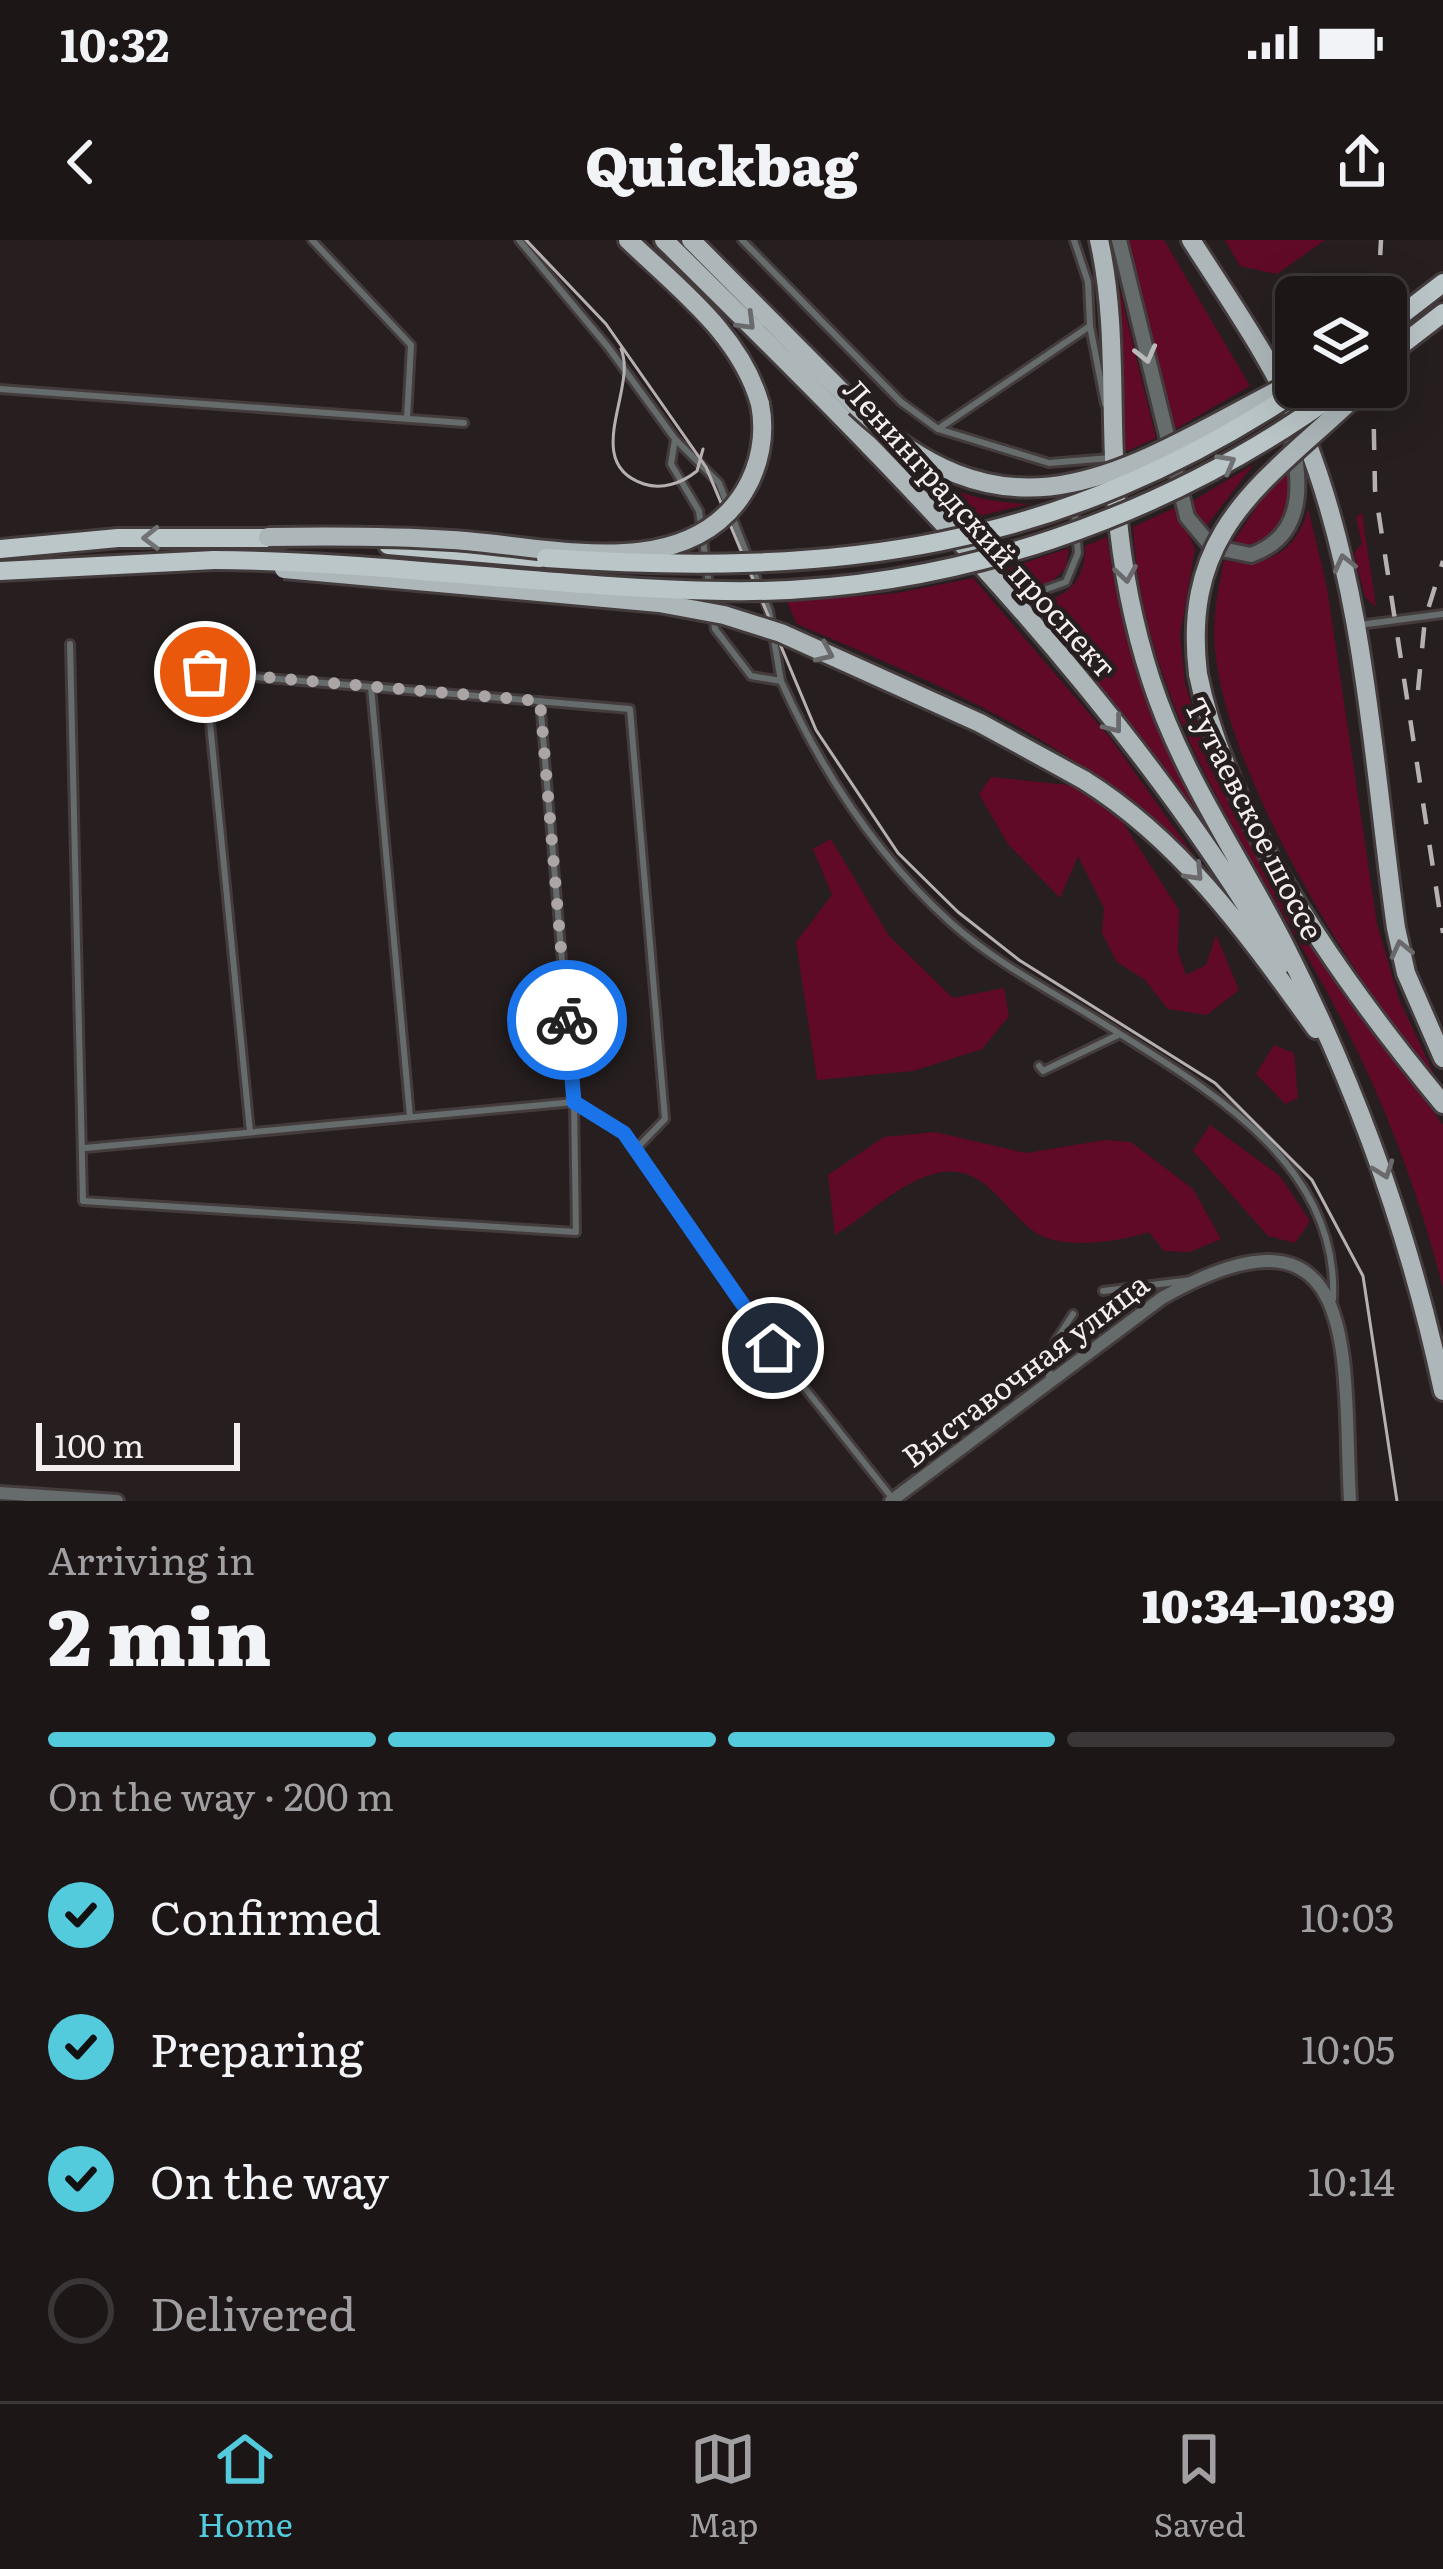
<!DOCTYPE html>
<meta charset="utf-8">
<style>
:root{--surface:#1c1617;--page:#292324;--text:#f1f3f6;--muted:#a09fa1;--line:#3a3536;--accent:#53cbdc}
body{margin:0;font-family:Literata,serif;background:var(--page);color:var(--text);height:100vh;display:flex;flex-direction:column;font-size:45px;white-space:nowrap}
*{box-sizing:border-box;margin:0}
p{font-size:39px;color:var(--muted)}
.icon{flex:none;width:66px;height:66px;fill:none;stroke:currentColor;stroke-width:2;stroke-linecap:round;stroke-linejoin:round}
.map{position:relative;height:1261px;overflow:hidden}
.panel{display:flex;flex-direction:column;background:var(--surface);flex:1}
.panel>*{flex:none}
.controls{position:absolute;left:1275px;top:36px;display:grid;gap:24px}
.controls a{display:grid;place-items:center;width:132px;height:132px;border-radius:18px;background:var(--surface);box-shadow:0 12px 48px #0002,0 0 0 3px var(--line);font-size:60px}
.scale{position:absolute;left:36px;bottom:30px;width:204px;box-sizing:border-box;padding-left:12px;border:6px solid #f4eeef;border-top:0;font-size:33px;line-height:42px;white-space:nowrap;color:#f4eeef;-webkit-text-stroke:9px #261e1f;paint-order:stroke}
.pin{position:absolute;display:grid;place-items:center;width:102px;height:102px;color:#fff;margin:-51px;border:6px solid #fff;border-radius:50%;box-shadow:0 3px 12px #0007}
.courier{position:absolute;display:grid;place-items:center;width:120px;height:120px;margin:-60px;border:9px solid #1a73e8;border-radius:50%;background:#fff;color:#222;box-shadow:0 3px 15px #0007}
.overview em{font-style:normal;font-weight:800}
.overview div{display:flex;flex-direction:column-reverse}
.overview{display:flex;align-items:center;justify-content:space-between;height:204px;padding:0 48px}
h1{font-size:78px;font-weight:800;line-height:90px}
.bar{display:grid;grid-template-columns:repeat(4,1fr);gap:18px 12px;align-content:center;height:144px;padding:0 48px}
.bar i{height:15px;border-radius:9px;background:var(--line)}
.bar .current{background:var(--accent)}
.bar p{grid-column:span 4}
ol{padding:0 48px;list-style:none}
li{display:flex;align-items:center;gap:36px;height:132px}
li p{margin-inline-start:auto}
li .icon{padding:12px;border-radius:50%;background:var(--accent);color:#111;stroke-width:4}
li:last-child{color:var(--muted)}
li i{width:66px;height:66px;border:6px solid var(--line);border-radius:50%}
.status{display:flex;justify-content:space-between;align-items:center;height:84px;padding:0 60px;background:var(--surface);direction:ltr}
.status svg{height:33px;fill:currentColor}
header{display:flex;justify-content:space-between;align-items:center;height:156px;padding:0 48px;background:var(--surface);font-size:54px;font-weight:800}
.tab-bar{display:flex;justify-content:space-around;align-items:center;height:168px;border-top:3px solid var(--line);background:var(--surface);font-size:33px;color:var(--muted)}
.tab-bar a{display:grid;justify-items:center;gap:6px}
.tab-bar .current{color:var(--accent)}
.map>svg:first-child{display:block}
.green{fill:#610a27}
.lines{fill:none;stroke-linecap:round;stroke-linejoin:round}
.service-casing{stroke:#433b3c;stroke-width:12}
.minor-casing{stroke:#433b3c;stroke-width:18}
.tertiary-casing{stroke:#433b3c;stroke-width:20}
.primary-casing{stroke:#433b3c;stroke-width:24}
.trunk-casing{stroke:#433b3c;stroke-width:24}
.service{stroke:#666b6c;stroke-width:6}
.minor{stroke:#666b6c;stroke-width:12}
.tertiary{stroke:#666b6c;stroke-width:14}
.primary{stroke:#adb7b9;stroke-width:18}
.trunk{stroke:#bbc6c8;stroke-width:18}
.tram{stroke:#b7b0b1;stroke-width:3}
.rail{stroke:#b7b0b1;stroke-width:4.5;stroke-dasharray:21 21;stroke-linecap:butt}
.primary-bridge-casing{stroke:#433b3c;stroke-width:24;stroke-linecap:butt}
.trunk-bridge-casing{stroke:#433b3c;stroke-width:24;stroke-linecap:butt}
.primary-bridge{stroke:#adb7b9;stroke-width:18}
.trunk-bridge{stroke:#bbc6c8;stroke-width:18}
.oneway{stroke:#6a6a6c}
.oneway2{stroke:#bbbabb}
.oneway3{stroke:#707274}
.done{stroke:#aca5a6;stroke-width:12;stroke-dasharray:0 21.6}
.route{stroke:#1a73e8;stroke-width:15}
.labels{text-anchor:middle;stroke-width:10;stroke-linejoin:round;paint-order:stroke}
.street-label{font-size:30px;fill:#f4eeef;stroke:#261e1f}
</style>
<div class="status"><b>10:32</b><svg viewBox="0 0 49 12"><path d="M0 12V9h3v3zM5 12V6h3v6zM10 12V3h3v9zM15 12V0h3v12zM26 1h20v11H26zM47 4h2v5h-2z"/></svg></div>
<header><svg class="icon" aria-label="back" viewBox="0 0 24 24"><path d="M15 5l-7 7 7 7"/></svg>Quickbag<svg class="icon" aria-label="share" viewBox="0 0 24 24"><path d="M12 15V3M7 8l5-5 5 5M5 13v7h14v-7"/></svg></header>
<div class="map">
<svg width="1443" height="1261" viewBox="0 0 1443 1261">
<rect width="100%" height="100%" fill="#261e1f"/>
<path class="green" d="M1128 0H1164L1250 146 1174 190Z
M1225 0H1325L1277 34 1240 26Z
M1115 31 1156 198 1125 212Z
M873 201C921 241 966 262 1029 264L958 281Z
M1254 224 1204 289 1191 262Z
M1287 234C1298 271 1275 311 1232 304L1263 257Z
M1176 267 1195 309 1180 395 1185 443 1203 503 1255 608 1330 730 1443 885V1048C1420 957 1387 868 1344 784 1261 623 1143 475 1133 287Z
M1308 268 1327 348 1377 684 1399 759 1440 847C1357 745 1228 541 1215 410 1212 379 1218 350 1224 320 1266 330 1299 310 1308 268Z
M1362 273 1376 367 1365 357 1354 313 1362 304 1356 277Z
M1107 297C1123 413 1164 511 1220 613L1108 458 1027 363C1063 362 1086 344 1085 306Z
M1069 308 1066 328 1048 345 1020 343 1006 329Z
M973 338 1111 499 1205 631C1075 499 963 455 797 384L787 362 897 353Z
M991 537 1077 546 1120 578 1179 670 1178 712 1186 735 1206 725 1216 695 1239 750 1207 775 1168 769 1145 740 1117 722 1102 693 1104 668 1078 616 1060 658 1008 604 979 554Z
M831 599 889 696 953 758 1004 748 1009 776 982 809 913 831 817 840 796 702 832 655 813 609Z
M1274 805 1294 813 1298 858 1285 864 1256 834Z
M1210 885 1280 936 1310 981 1295 1003 1268 996 1193 911Z
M935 892 1026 913 1105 900 1131 902 1193 949 1221 999 1190 1012 1164 1011 1149 992C1121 1001 1075 1008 1047 998 1006 984 990 915 930 935 898 945 864 977 835 995L828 935 884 897Z"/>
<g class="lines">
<defs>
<path id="service" d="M312 0 411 105 407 178
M519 0 608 107 675 199 671 224 699 271 715 389 751 436 781 441C822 532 876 615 950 682 1000 727 1063 757 1120 794
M742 0 901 162 938 189 1049 223 1110 218
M1090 86 1105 164
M0 149 464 183
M938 189 1090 86 1088 42 1074 0
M675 199 719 243 769 371 781 441
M1008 345 1033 354 1066 342 1078 313 1074 266
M1359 385 1443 374
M70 404 83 961 576 992 574 862 540 461
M173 430 630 469 665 879 635 910
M205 432 250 892
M371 447 410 877
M1039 826 1043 831 1120 794C1218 855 1339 928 1333 1059
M85 908 574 862 624 894 773 1108 893 1259
M1103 1051 1192 1040
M1048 1141 1055 1102 1073 1074"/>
<path id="minor" d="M0 1253 117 1261
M891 1261 1162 1058C1367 942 1342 1123 1350 1261"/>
<path id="tertiary" d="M1119 0 1187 277 1212 307 1251 315C1311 294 1300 232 1288 182"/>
<path id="primary" d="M628 0C678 48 741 95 760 164
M664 0C888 221 1122 451 1282 724
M691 0 856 166
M1099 0C1115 71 1111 145 1114 217 1116 292 1128 369 1151 440 1182 536 1241 619 1286 708 1358 850 1410 995 1443 1151
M1191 0C1232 64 1278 129 1306 200 1366 354 1373 525 1396 688L1406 733 1443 818
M1198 434C1228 584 1346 747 1443 864
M1084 540C1183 602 1248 695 1316 789"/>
<path id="trunk" d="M1386 87 1443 43
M1386 117 1443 73
M388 305 540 318
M0 309 118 298H283
M0 331 214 320"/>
</defs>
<use href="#service" class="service-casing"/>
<use href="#minor" class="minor-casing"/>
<use href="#tertiary" class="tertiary-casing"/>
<use href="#primary" class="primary-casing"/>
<use href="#trunk" class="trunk-casing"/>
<use href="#service" class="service"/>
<use href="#minor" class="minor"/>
<use href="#tertiary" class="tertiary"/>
<use href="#primary" class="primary"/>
<use href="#trunk" class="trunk"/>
<path class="tram" d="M526 0 606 84 706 227 816 490 898 613 958 672 1019 720 1215 843 1312 940 1363 1036 1397 1261
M621 109C638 148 580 223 644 244 662 250 682 243 697 231L703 209"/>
<path class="rail" d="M1378 57 1381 0
M1373 147 1375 250 1443 693
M1418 450 1425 379 1443 321"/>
<defs>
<path id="primary-bridge" d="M856 166C1018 319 1131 225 1296 141
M268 297C330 296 391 296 452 300 544 305 685 347 744 252 760 226 766 194 760 164
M284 329 659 363 724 375 781 393 980 483 1084 540
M1198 434C1180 283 1271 239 1365 147"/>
<path id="trunk-bridge" d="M546 318C833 338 1059 311 1303 147
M214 320C384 321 553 348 724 351 946 355 1168 278 1345 147"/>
</defs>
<use href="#primary-bridge" class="primary-bridge-casing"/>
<use href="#trunk-bridge" class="trunk-bridge-casing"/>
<use href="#primary-bridge" class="primary-bridge"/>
<use href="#trunk-bridge" class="trunk-bridge"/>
</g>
<defs><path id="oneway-chevron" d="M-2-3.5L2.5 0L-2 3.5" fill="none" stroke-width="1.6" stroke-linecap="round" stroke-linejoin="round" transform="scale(3)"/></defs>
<g class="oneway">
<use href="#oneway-chevron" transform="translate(747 82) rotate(45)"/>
<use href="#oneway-chevron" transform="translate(1344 323) rotate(-104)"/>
<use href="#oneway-chevron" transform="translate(1126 334) rotate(81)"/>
<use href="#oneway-chevron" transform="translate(825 413) rotate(24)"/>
<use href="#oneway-chevron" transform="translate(1114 485) rotate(52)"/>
<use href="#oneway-chevron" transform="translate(1195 633) rotate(47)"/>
<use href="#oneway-chevron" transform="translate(1401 709) rotate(-103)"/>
<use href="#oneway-chevron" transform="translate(1384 930) rotate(70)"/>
</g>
<use class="oneway2" href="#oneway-chevron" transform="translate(1146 114) rotate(76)"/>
<g class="oneway3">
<use href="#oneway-chevron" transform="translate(1227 223) rotate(-29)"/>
<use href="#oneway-chevron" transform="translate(151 298) rotate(179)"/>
</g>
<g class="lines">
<path class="done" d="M205 432 540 461 567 780"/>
<path class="route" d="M567 780 574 862 624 893 773 1108"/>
</g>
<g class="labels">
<g class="street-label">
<text transform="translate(979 289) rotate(48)" y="10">Ленинградский проспект</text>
<text transform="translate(1253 579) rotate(63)" y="10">Тутаевское шоссе</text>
<text transform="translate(1026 1131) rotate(-37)" y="10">Выставочная улица</text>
</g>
</g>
</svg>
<div class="controls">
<a><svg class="icon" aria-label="layers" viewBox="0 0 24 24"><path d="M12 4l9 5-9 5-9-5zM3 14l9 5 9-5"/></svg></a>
</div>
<div class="scale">100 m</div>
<div class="pin" style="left:205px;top:432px;background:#ea580c"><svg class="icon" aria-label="bag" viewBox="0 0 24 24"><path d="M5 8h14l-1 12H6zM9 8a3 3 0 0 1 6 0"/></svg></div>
<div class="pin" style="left:773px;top:1108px;background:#1f2937"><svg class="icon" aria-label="home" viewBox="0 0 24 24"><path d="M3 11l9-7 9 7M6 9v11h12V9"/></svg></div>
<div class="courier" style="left:567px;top:780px"><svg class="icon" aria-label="bike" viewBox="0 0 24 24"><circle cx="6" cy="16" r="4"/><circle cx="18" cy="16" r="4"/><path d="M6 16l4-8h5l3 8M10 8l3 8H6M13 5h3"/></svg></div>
</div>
<section class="panel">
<div class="overview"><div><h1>2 min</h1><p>Arriving in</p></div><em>10:34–10:39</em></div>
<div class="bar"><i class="current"></i><i class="current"></i><i class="current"></i><i></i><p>On the way · 200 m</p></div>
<ol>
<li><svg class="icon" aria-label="check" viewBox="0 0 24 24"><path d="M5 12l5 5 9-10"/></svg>Confirmed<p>10:03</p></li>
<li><svg class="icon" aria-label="check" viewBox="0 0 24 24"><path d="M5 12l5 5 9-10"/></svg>Preparing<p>10:05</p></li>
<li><svg class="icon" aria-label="check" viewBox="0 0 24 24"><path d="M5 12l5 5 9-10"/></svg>On the way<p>10:14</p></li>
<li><i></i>Delivered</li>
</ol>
</section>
<nav class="tab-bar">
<a class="current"><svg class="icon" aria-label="home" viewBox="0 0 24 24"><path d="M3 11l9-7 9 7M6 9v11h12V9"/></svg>Home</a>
<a><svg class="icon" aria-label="map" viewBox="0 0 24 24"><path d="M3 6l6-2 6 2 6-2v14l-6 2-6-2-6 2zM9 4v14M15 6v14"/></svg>Map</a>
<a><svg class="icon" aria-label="saved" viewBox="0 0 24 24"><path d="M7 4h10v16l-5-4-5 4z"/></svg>Saved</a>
</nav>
